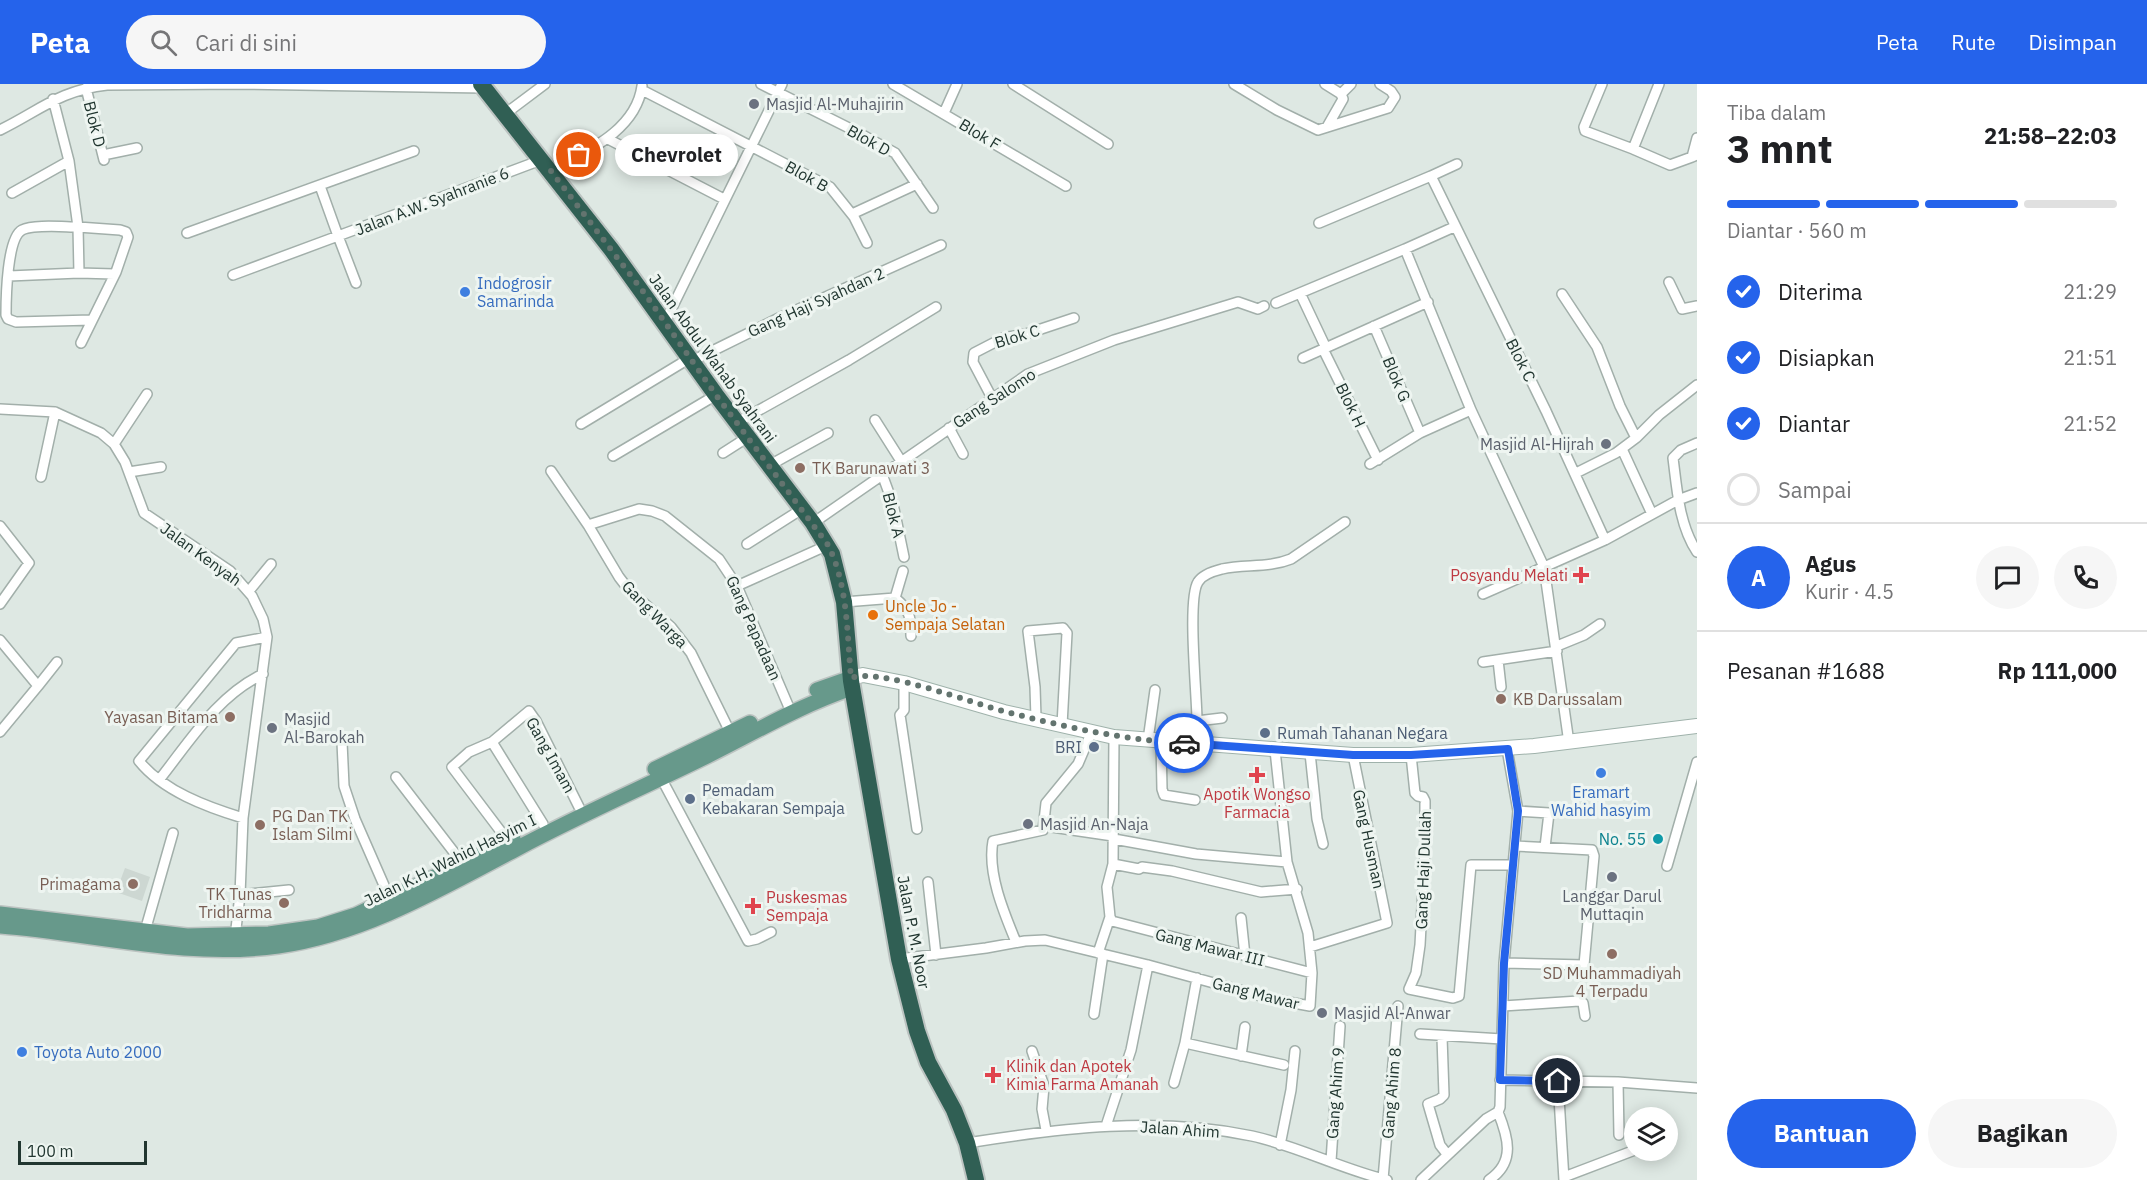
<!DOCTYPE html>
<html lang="id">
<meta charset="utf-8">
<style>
:root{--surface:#fff;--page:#f6f6f6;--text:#202124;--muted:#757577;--line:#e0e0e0;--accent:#2563eb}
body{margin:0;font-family:"IBM Plex Sans",sans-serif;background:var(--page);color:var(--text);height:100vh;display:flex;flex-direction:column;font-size:22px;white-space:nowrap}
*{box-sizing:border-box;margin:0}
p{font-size:20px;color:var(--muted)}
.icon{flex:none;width:33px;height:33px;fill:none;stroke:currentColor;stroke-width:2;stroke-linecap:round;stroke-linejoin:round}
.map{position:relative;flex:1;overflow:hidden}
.sheet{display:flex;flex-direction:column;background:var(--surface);width:450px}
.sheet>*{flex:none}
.fabs{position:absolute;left:1624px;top:1023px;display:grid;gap:12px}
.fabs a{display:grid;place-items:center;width:54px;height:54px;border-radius:50%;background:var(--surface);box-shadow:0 3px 15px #0003;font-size:30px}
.scale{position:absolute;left:18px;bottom:15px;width:129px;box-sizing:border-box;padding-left:6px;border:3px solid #213630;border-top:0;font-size:16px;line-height:21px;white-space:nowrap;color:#213630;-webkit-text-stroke:4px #eef5f1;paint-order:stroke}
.pin{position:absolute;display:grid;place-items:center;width:51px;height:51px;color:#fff;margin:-26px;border:3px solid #fff;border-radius:50%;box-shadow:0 2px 6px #0007}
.courier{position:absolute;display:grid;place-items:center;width:60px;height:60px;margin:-30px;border:4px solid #2563eb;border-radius:50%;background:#fff;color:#222;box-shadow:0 2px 8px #0007}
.bubble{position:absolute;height:42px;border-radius:21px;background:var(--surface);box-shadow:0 3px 15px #0003;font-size:20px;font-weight:800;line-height:42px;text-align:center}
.head em{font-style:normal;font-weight:800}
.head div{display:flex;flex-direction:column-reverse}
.head{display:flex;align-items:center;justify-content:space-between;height:102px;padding:0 30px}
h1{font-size:39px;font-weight:800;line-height:45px}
.bar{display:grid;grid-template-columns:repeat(4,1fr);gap:9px 6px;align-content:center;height:72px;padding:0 30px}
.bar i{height:8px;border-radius:4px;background:var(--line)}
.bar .on{background:var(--accent)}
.bar p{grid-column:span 4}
.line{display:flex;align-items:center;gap:15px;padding:0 30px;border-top:2px solid var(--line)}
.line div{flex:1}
.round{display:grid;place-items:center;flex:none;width:63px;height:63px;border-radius:32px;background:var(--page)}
ol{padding:0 30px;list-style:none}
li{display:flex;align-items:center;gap:18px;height:66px}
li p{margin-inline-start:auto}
li .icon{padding:6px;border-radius:50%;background:var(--accent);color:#fff;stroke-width:4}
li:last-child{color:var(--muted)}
li i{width:33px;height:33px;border:3px solid var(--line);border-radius:50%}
.primary-button{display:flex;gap:12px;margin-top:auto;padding:12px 30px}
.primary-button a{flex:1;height:69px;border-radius:36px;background:var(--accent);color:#fff;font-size:24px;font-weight:800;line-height:69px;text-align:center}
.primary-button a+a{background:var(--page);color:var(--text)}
header{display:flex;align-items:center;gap:36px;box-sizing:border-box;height:84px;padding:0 30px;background:var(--accent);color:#fff}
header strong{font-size:28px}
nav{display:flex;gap:33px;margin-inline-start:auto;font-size:21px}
.search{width:420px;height:54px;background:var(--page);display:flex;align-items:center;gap:15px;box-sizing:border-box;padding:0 21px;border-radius:33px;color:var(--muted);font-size:22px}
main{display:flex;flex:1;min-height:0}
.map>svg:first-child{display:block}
.built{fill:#cdd7d2}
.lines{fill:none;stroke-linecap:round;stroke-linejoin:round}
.street-casing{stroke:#a2afaa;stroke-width:12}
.secondary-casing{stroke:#9fb2ab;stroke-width:16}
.primary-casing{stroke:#bcc3c1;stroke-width:18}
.highway-casing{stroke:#bcc3c1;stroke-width:20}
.street{stroke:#fff;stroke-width:9}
.secondary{stroke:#fff;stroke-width:14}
.primary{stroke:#67998b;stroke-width:15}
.highway{stroke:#305f54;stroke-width:16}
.done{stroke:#63746f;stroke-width:6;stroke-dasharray:0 10.8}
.route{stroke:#2563eb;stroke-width:8}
.worship-dot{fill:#6b7280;stroke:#eef5f1;stroke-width:2}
.shop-dot{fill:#3f7fe0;stroke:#eef5f1;stroke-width:2}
.education-dot{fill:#8d6e63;stroke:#eef5f1;stroke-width:2}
.health-dot{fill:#e0444e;stroke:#eef5f1;stroke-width:2}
.food-dot{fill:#e8710a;stroke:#eef5f1;stroke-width:2}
.service-dot{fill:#5c6f8a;stroke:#eef5f1;stroke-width:2}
.culture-dot{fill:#0f9aa8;stroke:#eef5f1;stroke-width:2}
.labels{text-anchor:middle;stroke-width:6;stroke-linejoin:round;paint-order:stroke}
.worship-label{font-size:16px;fill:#5b616d;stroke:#eef5f1;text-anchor:start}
.street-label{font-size:16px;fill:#213630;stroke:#eef5f1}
.shop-label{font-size:16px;fill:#366cbe;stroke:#eef5f1;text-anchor:start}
.education-label{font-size:16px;fill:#785e54;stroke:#eef5f1;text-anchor:start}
.health-label{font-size:16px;fill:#be3a42;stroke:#eef5f1;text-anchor:start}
.food-label{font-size:16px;fill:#c56008;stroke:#eef5f1;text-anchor:start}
.service-label{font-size:16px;fill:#4e5e75;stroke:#eef5f1;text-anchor:start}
.culture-label{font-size:16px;fill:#0d838f;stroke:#eef5f1;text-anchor:end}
</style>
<header>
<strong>Peta</strong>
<div class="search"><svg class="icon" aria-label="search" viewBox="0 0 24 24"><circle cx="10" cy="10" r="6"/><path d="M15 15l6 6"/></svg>Cari di sini</div>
<nav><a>Peta</a><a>Rute</a><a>Disimpan</a></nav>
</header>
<main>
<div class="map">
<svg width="1697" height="1096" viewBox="0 0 1697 1096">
<rect width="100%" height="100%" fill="#dee8e3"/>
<path class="built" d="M125 784 150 793 142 817 116 808Z"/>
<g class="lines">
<defs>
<path id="street" d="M761 0 857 48 895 69 933 124
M893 0 1066 102
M1013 0 1108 60
M1234 0 1277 26 1318 46 1388 24 1395 13 1391 7 1380 0
M1325 0 1341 10
M1602 0 1584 43 1585 47 1633 65 1659 0
M86 4 104 76
M642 6 830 103 854 133 867 159
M53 15 69 77 78 143 120 146 126 148 128 153 116 188 81 259
M944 29 957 0
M505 30 545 0
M1327 43 1343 15 1341 10 1351 0
M0 46C39 27 60 6 107 1L243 0 484 4
M608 55 724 115
M1633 65 1670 81 1692 73
M103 71 137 64
M1697 71 1692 73 1697 54
M551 87C585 68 636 47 642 2
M1431 92 1457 80
M320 102 338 152 541 76
M12 109 69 77
M852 130 917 100
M1319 139 1431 92 1546 327 1605 456
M187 149 414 67
M1405 165 1454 143
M79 189 78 143C64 143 34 140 22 146 7 154 6 214 6 231L8 235 16 238 92 236
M233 191 338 152 356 199
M9 192 79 189 114 190
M1669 198 1682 225 1697 222
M1300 209 1326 264
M1562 210 1597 263 1620 322 1636 354
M1276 219 1405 165 1471 326 1544 483 1569 659
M665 238 782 0
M1374 242 1420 349
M1323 265 1378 376
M1303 274 1428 218
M692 277 779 234 941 161
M992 314 973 278 974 269 1003 254 1026 250 1074 234
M0 325 55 328 101 349 114 360 125 378 144 429 230 487 252 512 263 535 267 553 243 734 240 811 235 853
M875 336 901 377
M736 339 849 276 936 223
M581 340 690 274
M949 344 963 370
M1697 359 1681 366 1673 374C1677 405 1679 441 1697 468
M114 360 147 310
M1622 365 1652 430
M723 369 748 353
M613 372 716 311
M1370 380 1420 349 1471 326
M770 381 828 349
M551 387 588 441 619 493 629 506 671 543 691 569 730 648
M129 388 161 383
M1576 389 1616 369 1636 354 1659 331 1697 301
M882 390 893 420 904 473
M41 393 55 328
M813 439 1028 290 1114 256 1238 218 1258 225 1264 222
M588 441 639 425 652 427 665 432 719 475 737 502 788 621
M0 442 29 479 0 520
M747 460 802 425
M737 502 828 461
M249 507 271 480
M1483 510 1605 456 1678 416 1697 409
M895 514 903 487
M844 518 895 514C910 526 911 533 911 552
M0 556 38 602 0 648
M1557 562 1584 551 1600 540
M1498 576 1501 603
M1483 578 1557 567
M904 599V626L900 631 917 745
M38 602 57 578
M1036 634 1035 603 1028 547 1063 544 1067 549 1062 641
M1222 634 1197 637C1197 611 1187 515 1198 498 1202 491 1214 487 1222 485 1245 480 1269 484 1291 475L1345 438
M1148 656 1155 606
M1161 657 1162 705 1164 711 1195 716
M342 658 344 702 355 735 390 815
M492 658 543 740
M1310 669 1317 735 1323 760
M1411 671 1415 709 1418 712 1423 713 1425 717V766L1420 861 1416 889 1409 905 1453 914 1459 912 1471 781H1513
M659 690 748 857 757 855 771 848
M396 693 463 780
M159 696C190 657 217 612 263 590
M1518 727 1549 729 1545 763
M243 734C207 723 163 707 139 677L236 559 267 553
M1045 742 1113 752
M1114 755 1196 770 1287 778
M508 757 452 683 469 668 492 658 529 627 536 637 579 723
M1113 780 1139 785 1142 783 1172 787 1261 808 1297 805
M1667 782 1697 678
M928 798 936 871
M240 811 289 806
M1110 833 1112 837 1312 889
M1241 834 1245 872
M145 847 173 749
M1016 858C1004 829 987 789 993 757L1043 746 1046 719 1078 680 1092 647
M1310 863 1387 839 1353 671
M1098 869 1110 833 1107 803 1113 780 1114 653
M899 875 986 864 1025 857 1045 856 1148 881 1272 915 1310 922 1312 889 1308 849 1287 778 1275 666
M1504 879 1584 881 1594 772 1592 766 1515 762
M1503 922 1579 917 1583 919 1585 932
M1094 930 1103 870
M1420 950 1502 955
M1442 953 1444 1011 1440 1015 1428 1020 1440 1061 1447 1070
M1185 959 1284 981
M1032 967 1044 1002 1042 1025 1046 1046
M1241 972 1245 943
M1500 996 1618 998 1697 1004
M1558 997 1564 1096
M1618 998 1619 1051
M1174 999 1185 959 1197 894
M1106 1042 1131 966 1148 881
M967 1059C1061 1044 1158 1032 1252 1052 1298 1062 1341 1085 1387 1096
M1280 1061 1291 1006 1295 967
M1331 1077 1340 942
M1564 1093 1635 1066
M1383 1095 1398 922
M1421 1096 1486 1035 1498 1028 1500 1023 1504 879 1518 727 1507 665
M1489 1096C1516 1078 1508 1053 1498 1028"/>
<path id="secondary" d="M851 594 863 591 904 599 1004 628 1114 653 1353 671H1411L1534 662 1697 642"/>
<path id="primary" d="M817 606 851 594
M655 685 750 639
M0 830 187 852 269 850 318 843 356 831 513 755
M0 842C92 849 185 875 278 862 364 850 442 804 518 764 580 731 644 703 707 672 755 648 801 621 852 604"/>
<path id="highway" d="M481 0 611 165 716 311 813 439 832 470 844 518 851 597 899 875 917 947 928 978 954 1026 967 1059 976 1096"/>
</defs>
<use href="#street" class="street-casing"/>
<use href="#secondary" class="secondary-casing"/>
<use href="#primary" class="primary-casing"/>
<use href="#highway" class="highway-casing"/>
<use href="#street" class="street"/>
<use href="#secondary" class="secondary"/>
<use href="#primary" class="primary"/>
<use href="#highway" class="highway"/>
</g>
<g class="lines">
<path class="done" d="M579 71 551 87 645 210 716 311 828 461C848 501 847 550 851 594 880 583 973 620 1007 628 1065 643 1124 656 1184 659"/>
<path class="route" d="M1184 659 1353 671H1411L1508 665 1518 727 1504 879 1500 996 1558 997"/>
</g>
<g class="worship-dot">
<circle cx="754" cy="20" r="6"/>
<circle cx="1606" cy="360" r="6"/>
<circle cx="272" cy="644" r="6"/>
<circle cx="1028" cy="740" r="6"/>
<circle cx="1612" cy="793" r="6"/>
<circle cx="1322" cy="929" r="6"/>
</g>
<g class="shop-dot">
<circle cx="465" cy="208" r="6"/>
<circle cx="1601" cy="689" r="6"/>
<circle cx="22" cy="968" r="6"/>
</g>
<g class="education-dot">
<circle cx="800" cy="384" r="6"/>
<circle cx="1501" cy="615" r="6"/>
<circle cx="230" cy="633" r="6"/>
<circle cx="260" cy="741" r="6"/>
<circle cx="133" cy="800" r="6"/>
<circle cx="284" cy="819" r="6"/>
<circle cx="1612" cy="870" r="6"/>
</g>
<g class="health-dot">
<path d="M1578 482h6v6h6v6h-6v6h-6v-6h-6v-6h6z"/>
<path d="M1254 682h6v6h6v6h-6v6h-6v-6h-6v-6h6z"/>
<path d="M750 813h6v6h6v6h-6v6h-6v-6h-6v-6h6z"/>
<path d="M990 982h6v6h6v6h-6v6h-6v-6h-6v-6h6z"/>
</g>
<circle class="food-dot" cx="873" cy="531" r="6"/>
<g class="service-dot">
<circle cx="1265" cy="649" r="6"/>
<circle cx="1094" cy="663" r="6"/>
<circle cx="690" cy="715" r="6"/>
</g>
<circle class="culture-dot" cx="1658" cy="755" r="6"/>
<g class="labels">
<g class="worship-label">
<text x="766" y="26">Masjid Al-Muhajirin</text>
<text x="1594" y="366" text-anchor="end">Masjid Al-Hijrah</text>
<text x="284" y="641">Masjid<tspan x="284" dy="18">Al-Barokah</tspan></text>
<text x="1040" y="746">Masjid An-Naja</text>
<text x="1612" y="818" text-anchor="middle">Langgar Darul<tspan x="1612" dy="18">Muttaqin</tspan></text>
<text x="1334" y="935">Masjid Al-Anwar</text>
</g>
<g class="street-label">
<text transform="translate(95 40) rotate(76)" y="6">Blok D</text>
<text transform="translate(980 50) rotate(31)" y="6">Blok F</text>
<text transform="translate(869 56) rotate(29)" y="6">Blok D</text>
<text transform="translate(807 92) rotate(29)" y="6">Blok B</text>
<text transform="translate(432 117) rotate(-21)" y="6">Jalan A.W. Syahranie 6</text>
<text transform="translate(816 218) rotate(-24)" y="6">Gang Haji Syahdan 2</text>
<text transform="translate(1017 252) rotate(-17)" y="6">Blok C</text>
<text transform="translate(713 274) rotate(54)" y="6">Jalan Abdul Wahab Syahrani</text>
<text transform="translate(1521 276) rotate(63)" y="6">Blok C</text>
<text transform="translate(1397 295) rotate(67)" y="6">Blok G</text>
<text transform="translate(994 314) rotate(-33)" y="6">Gang Salomo</text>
<text transform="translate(1351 321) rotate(64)" y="6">Blok H</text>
<text transform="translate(894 431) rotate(76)" y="6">Blok A</text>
<text transform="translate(201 470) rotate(36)" y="6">Jalan Kenyah</text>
<text transform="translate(655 530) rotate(46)" y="6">Gang Warga</text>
<text transform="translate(754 544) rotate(66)" y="6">Gang Papadaan</text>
<text transform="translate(551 671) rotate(61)" y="6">Gang Imam</text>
<text transform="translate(1369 755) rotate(78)" y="6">Gang Husman</text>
<text transform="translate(450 776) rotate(-26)" y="6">Jalan K.H. Wahid Hasyim I</text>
<text transform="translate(1423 786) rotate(-88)" y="6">Gang Haji Dullah</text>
<text transform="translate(914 848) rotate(79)" y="6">Jalan P. M. Noor</text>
<text transform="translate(1210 863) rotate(14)" y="6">Gang Mawar III</text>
<text transform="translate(1256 909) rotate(14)" y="6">Gang Mawar</text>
<text transform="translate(1335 1009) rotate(-86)" y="6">Gang Ahim 9</text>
<text transform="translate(1391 1009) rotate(-85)" y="6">Gang Ahim 8</text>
<text transform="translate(1180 1045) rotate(4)" y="6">Jalan Ahim</text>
</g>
<g class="shop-label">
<text x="477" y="205">Indogrosir<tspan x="477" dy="18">Samarinda</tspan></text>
<text x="1601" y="714" text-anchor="middle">Eramart<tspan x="1601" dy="18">Wahid hasyim</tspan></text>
<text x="34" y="974">Toyota Auto 2000</text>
</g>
<g class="education-label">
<text x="812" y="390">TK Barunawati 3</text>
<text x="1513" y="621">KB Darussalam</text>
<text x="218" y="639" text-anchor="end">Yayasan Bitama</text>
<text x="272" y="738">PG Dan TK<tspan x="272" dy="18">Islam Silmi</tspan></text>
<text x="121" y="806" text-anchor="end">Primagama</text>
<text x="272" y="816" text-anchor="end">TK Tunas<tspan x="272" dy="18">Tridharma</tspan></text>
<text x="1612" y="895" text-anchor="middle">SD Muhammadiyah<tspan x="1612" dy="18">4 Terpadu</tspan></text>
</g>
<g class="health-label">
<text x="1568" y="497" text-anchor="end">Posyandu Melati</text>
<text x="1257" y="716" text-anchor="middle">Apotik Wongso<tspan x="1257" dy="18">Farmacia</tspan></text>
<text x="766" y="819">Puskesmas<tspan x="766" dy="18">Sempaja</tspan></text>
<text x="1006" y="988">Klinik dan Apotek<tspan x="1006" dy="18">Kimia Farma Amanah</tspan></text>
</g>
<g class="food-label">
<text x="885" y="528">Uncle Jo -<tspan x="885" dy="18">Sempaja Selatan</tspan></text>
</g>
<g class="service-label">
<text x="1277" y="655">Rumah Tahanan Negara</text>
<text x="1082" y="669" text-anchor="end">BRI</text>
<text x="702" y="712">Pemadam<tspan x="702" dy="18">Kebakaran Sempaja</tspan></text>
</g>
<g class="culture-label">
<text x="1646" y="761">No. 55</text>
</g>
</g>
</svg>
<div class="fabs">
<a><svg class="icon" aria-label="layers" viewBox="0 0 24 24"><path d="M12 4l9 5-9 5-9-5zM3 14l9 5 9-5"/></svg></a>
</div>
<div class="scale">100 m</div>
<div class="pin" style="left:579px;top:71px;background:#ea580c"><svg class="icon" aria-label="bag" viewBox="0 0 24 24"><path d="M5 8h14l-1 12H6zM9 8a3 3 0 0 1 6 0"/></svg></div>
<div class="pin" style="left:1558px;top:997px;background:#1f2937"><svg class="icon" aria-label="home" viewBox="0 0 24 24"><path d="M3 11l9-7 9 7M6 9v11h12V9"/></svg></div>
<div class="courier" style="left:1184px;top:659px"><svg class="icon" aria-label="car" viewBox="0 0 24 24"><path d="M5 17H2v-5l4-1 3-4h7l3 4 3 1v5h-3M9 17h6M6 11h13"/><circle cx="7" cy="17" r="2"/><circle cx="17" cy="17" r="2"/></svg></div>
<div class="bubble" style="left:615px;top:50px;width:123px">Chevrolet</div>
</div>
<section class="sheet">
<div class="head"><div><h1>3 mnt</h1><p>Tiba dalam</p></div><em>21:58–22:03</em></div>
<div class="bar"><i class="on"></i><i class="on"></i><i class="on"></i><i></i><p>Diantar · 560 m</p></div>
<ol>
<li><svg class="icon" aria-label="check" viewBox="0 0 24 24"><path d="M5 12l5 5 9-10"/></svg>Diterima<p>21:29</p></li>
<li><svg class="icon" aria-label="check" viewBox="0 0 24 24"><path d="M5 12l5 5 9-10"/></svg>Disiapkan<p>21:51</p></li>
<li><svg class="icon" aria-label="check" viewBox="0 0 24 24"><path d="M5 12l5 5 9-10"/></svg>Diantar<p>21:52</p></li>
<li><i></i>Sampai</li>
</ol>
<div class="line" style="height:108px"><b class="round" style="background:var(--accent);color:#fff">A</b><div><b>Agus</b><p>Kurir · 4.5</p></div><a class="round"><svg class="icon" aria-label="chat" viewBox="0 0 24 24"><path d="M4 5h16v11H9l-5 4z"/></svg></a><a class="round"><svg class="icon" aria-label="phone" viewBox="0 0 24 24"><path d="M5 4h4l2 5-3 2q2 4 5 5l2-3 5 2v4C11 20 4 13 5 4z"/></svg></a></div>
<div class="line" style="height:78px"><div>Pesanan #1688</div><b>Rp 111,000</b></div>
<div class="primary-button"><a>Bantuan</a><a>Bagikan</a></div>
</section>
</main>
